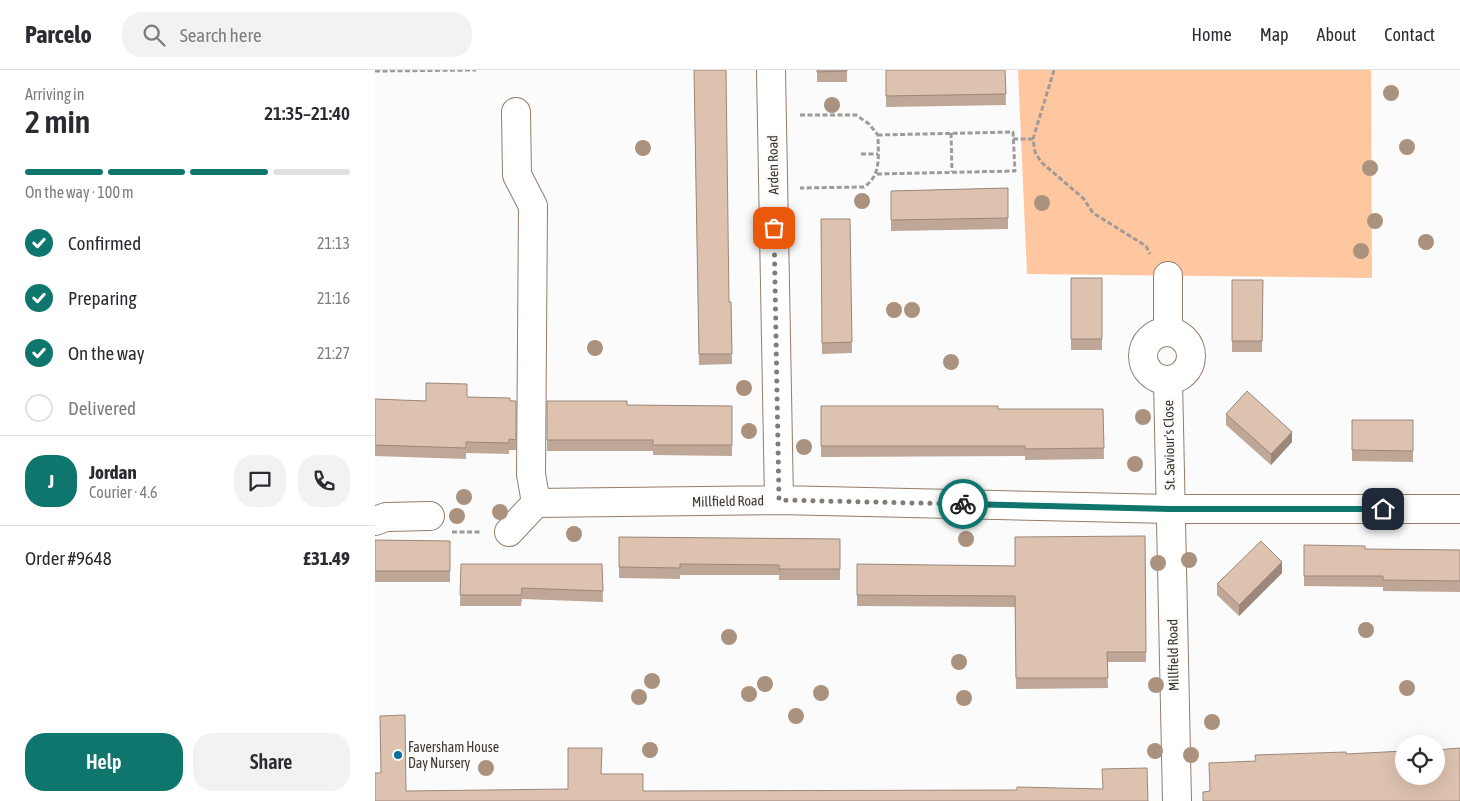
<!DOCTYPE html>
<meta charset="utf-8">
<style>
:root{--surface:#fff;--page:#f2f2f3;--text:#2b2b33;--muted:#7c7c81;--line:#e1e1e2;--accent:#0f766e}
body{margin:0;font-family:"Asap Condensed",sans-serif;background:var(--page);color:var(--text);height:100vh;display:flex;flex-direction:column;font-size:19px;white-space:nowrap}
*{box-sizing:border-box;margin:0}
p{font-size:16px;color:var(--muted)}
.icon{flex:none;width:28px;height:28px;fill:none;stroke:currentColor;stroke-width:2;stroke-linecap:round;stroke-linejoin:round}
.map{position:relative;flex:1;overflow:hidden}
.panel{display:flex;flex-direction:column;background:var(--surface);width:375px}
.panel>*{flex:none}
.fabs{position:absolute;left:1020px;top:665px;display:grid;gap:10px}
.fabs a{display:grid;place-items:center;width:50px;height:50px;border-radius:50%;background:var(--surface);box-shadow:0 5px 20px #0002;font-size:25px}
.pin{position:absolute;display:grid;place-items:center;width:42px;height:42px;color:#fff;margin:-21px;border-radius:10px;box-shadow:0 2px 8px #0006}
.courier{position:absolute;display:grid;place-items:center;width:50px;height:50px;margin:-25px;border:4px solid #0f766e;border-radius:50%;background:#fff;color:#222;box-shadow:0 1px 6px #0007}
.headline em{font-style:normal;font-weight:600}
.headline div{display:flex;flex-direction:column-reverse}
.headline{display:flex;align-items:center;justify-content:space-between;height:85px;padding:0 25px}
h1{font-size:32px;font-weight:600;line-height:38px}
.bar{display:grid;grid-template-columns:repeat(4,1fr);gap:8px 5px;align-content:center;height:60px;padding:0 25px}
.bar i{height:6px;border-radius:4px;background:var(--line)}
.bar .on{background:var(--accent)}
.bar p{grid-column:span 4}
.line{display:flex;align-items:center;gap:12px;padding:0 25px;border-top:1px solid var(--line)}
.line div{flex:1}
.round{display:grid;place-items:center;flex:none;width:52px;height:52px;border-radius:20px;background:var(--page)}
ol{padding:0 25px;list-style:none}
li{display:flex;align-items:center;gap:15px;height:55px}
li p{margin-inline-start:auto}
li .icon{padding:5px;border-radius:50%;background:var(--accent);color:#fff;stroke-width:4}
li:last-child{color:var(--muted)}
li i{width:28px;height:28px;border:2px solid var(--line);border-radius:50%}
.cta{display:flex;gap:10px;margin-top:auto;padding:10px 25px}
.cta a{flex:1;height:58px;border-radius:20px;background:var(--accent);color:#fff;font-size:20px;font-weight:600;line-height:58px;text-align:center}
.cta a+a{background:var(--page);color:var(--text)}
header{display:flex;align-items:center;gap:30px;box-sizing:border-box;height:70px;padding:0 25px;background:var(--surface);border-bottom:1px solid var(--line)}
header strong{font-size:24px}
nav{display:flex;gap:28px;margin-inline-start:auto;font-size:18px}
.search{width:350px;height:45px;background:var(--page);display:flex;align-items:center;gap:12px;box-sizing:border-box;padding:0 18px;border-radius:20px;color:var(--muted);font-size:19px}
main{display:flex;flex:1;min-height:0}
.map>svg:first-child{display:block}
.green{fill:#fec7a0}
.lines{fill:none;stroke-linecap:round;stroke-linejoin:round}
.minor-casing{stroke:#957c6b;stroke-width:30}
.path{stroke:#9f9b97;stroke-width:3;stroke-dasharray:5 2.5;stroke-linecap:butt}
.minor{stroke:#fff;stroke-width:28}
.tree{fill:#ab927e}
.wall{fill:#bea796}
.shaded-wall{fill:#9b887a}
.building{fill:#ddc2af;stroke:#9b887a}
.done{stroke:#827c76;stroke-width:5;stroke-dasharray:0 9}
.route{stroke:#0f766e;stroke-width:6}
.poi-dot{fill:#0e709e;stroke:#fbfbfb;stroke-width:2}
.labels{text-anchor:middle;stroke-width:5;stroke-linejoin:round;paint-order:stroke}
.street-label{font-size:14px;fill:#41372f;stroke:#fbfbfb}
.poi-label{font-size:14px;fill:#41372f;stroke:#fbfbfb;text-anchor:start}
</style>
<header>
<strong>Parcelo</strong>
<div class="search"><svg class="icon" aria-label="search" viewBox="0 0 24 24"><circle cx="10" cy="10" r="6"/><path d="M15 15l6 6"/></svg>Search here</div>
<nav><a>Home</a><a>Map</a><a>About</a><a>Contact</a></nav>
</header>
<main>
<section class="panel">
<div class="headline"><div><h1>2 min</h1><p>Arriving in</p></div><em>21:35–21:40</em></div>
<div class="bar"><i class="on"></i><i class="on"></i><i class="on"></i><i></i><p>On the way · 100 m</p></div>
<ol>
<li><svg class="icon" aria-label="check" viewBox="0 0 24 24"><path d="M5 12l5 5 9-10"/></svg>Confirmed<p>21:13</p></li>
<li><svg class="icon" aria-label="check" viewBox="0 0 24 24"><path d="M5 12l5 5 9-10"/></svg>Preparing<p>21:16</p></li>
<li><svg class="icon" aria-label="check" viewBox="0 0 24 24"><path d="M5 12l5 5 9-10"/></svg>On the way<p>21:27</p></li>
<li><i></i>Delivered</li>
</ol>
<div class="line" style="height:90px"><b class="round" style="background:var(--accent);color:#fff">J</b><div><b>Jordan</b><p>Courier · 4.6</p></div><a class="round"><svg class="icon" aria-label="chat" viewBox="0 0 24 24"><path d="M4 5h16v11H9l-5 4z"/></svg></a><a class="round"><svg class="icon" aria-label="phone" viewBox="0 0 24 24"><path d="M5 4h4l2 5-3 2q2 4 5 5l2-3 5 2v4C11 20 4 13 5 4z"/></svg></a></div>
<div class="line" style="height:65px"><div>Order #9648</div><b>£31.49</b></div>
<div class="cta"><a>Help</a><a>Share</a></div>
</section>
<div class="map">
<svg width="1085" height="731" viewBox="0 0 1085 731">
<rect width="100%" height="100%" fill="#fbfbfb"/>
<path class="green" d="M643 0H996L997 208 652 204Z"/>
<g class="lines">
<defs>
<path id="minor" d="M396 0 404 430
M141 42 142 105 158 136 156 404 161 433
M793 206V262
M768 286a24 24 0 1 1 48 0a24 24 0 1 1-48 0Z
M793 310 802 731
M0 451 11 447 55 446
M134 462 161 433 404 430 795 439H1085"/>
</defs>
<use href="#minor" class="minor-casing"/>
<path class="path" d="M679 0 658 69 660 82 666 92 708 128 718 143 771 176 775 184
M0 1 101 0
M425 45H481L494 54 503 65C503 85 507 105 489 117L425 118
M576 63 577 102
M638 69H658
M486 84H503
M502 104 640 101 638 62 503 65
M77 462H106"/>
<use href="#minor" class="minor"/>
</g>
<g class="tree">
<circle cx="1016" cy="23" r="8"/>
<circle cx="457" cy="35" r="8"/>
<circle cx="1032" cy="77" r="8"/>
<circle cx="268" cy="78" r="8"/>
<circle cx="995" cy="98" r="8"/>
<circle cx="487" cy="131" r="8"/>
<circle cx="667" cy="133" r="8"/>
<circle cx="1000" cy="151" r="8"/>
<circle cx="1051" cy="172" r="8"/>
<circle cx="986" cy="181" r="8"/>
<circle cx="519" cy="240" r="8"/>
<circle cx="537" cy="240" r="8"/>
<circle cx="220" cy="278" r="8"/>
<circle cx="576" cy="292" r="8"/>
<circle cx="369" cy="318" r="8"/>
<circle cx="768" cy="347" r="8"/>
<circle cx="374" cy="361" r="8"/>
<circle cx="429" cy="377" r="8"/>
<circle cx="760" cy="394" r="8"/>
<circle cx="89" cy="427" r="8"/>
<circle cx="125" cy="442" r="8"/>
<circle cx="82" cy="446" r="8"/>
<circle cx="199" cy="464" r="8"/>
<circle cx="591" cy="469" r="8"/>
<circle cx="814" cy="490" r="8"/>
<circle cx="783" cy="493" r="8"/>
<circle cx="991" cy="560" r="8"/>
<circle cx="354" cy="567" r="8"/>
<circle cx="584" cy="592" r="8"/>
<circle cx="277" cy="611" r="8"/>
<circle cx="390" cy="614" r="8"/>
<circle cx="781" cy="615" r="8"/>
<circle cx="1032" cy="618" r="8"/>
<circle cx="446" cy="623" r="8"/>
<circle cx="374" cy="624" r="8"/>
<circle cx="264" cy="627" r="8"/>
<circle cx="589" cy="628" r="8"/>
<circle cx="421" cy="646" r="8"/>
<circle cx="837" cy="652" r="8"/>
<circle cx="275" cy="680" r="8"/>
<circle cx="780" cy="681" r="8"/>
<circle cx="816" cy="685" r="8"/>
<circle cx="111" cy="698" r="8"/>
</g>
<path class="wall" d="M319 0 354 232H356L357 294 324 295Z
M442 0H472V12H442Z
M511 0H630L631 35 511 37Z
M633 118V159L516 161V121Z
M446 149H475L477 283 447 284Z
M696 208H727V280H696Z
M857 210H888L887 282H857Z
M92 327 141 331V380H134V384L91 383V389L0 386V329L51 331Z
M172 331 252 335 357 336V386L278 385V381H172Z
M446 336 623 339H728L729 389 650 390V386L446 387Z
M851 344 917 372 896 395 851 355Z
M977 350H1038V392L977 391Z
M770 466 771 592H732L733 618 641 619 640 537 482 536V494L640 496Z
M244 467 465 469V510H404V505H305V509L244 508Z
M0 470 75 471V512H0Z
M929 475 990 479 1085 480V522L1008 521V517L929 516Z
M86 494H227L228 532 147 529 146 536H85Z
M907 503 864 546 842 525V514Z"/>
<path class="shaded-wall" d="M917 362V372L896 395V384Z
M907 492V503L864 546V535Z"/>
<path class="building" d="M319 0H351L354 232H356L357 284H324Z
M442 0H472V1L442 2Z
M511 0H630L631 24 511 26Z
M633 118V148L516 150V121Z
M446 149H475L477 272 447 273Z
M696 208H727V269H696Z
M857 210H888L887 271H857Z
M51 313 92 314V327L135 328V331H141V370L134 369V373L91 372V378L0 375V329L51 331Z
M872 321 917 362 896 384 851 344Z
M172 331H252V335L357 336V375H278V370H172Z
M446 336H623V339H728L729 378 650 379V376H446Z
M977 350H1038V381L977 380Z
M770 466 771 582H732L733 608H641L640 526 482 525V494L640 496V467Z
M244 467 465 469V499H404V495L305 494V498L244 497Z
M0 470 75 471V501H0Z
M886 471 907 492 864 535 842 514Z
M929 475 990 476V479L1085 480V511L1008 510V506H929Z
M86 494H227L228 521 147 518 146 525H85Z
M30 645 31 721 193 719V678H227L226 704H268V721L642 720V717L728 719 727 699 772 698 773 731H0V703H6L5 646Z
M1085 678V731H828V722L835 721 834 693 881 691 880 685 971 682V684L1029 681V706H1061V680Z"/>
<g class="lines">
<path class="done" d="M399 158 404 430 588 434"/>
<path class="route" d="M588 434 795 439H1008"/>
</g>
<circle class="poi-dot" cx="23" cy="685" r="5"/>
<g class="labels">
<g class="street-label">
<text transform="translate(398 95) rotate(-91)" y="5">Arden Road</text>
<text transform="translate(794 375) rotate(-91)" y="5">St. Saviour's Close</text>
<text transform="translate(353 431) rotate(-1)" y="5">Millfield Road</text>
<text transform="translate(798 585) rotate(-91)" y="5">Millfield Road</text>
</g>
<g class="poi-label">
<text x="33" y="682">Faversham House<tspan x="33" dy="16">Day Nursery</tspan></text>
</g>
</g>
</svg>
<div class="fabs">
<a><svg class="icon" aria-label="locate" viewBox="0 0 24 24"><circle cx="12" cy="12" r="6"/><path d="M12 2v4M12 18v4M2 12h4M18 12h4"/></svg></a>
</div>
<div class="pin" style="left:399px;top:158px;background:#ea580c"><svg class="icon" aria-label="bag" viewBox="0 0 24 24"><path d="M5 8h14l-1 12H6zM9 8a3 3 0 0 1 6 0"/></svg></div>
<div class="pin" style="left:1008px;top:439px;background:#1f2937"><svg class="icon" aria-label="home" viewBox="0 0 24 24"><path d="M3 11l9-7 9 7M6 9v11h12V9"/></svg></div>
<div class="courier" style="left:588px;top:434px"><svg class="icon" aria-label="bike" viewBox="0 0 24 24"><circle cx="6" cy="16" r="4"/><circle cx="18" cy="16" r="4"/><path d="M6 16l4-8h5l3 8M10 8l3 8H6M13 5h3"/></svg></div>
</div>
</main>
